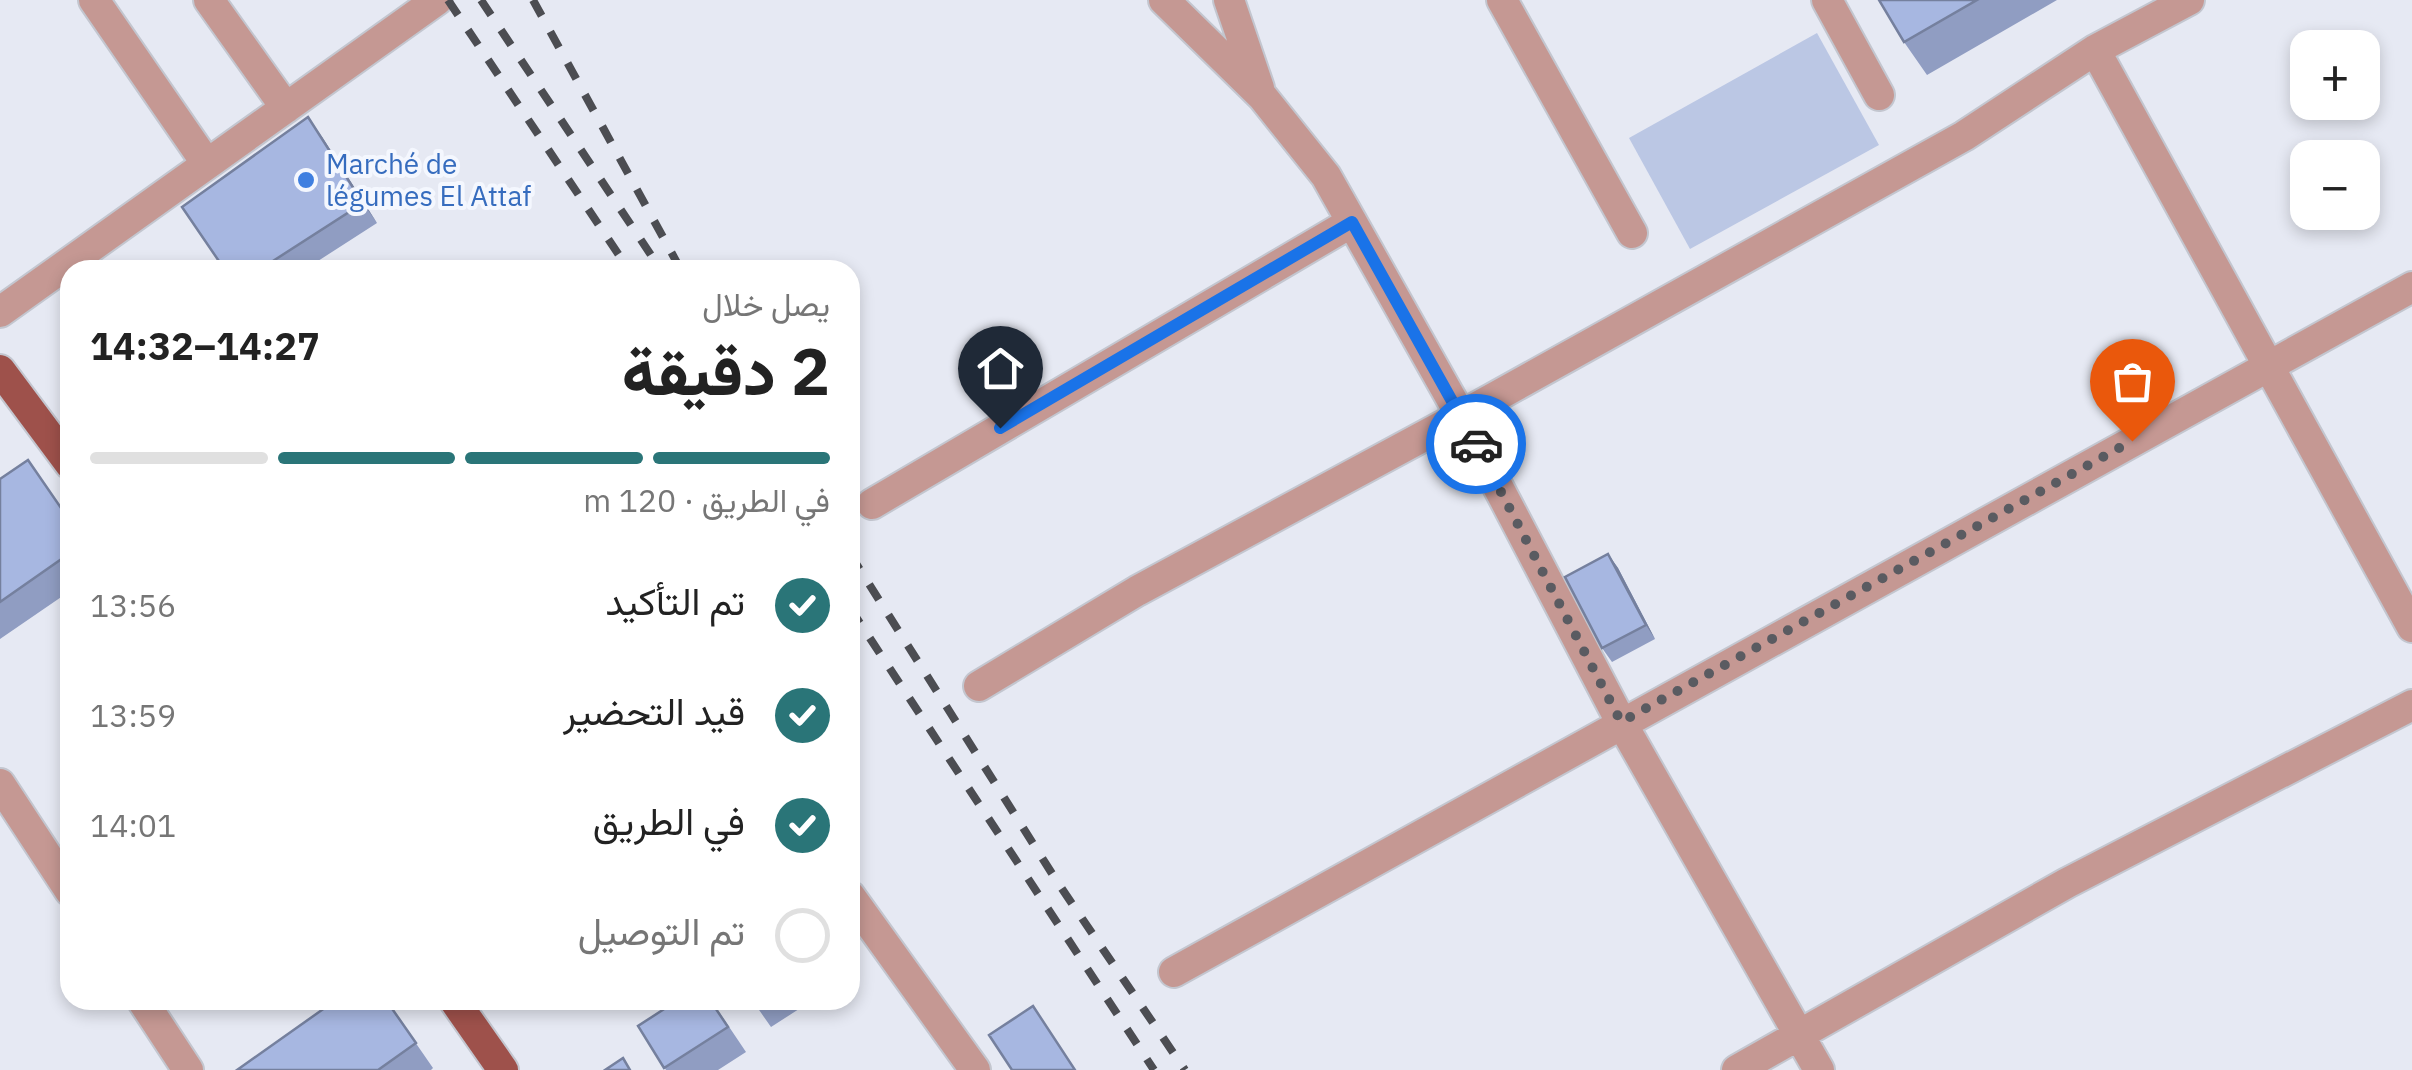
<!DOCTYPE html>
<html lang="ar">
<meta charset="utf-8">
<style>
:root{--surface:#fff;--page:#f2f2f2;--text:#222;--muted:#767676;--line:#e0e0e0;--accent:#2a7578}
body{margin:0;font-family:"IBM Plex Sans",Vazirmatn,sans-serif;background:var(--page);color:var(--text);direction:rtl;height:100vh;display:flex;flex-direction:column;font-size:38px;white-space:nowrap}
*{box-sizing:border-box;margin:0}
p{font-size:32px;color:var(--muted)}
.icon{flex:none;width:55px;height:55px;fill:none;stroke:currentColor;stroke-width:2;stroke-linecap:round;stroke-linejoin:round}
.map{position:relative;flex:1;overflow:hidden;direction:ltr}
.drawer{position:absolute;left:60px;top:260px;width:800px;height:750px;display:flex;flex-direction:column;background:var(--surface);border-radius:30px;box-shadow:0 5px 15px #0003;direction:rtl}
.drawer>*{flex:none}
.controls{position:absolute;left:2290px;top:30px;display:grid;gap:20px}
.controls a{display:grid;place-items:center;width:90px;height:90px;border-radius:20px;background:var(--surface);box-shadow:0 5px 15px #0003;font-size:50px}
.pin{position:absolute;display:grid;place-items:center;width:85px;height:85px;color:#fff;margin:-102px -42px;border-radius:50% 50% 50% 0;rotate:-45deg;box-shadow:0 0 10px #0007}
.pin .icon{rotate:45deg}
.courier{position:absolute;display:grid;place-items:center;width:100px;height:100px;margin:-50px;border:8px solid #1a73e8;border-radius:50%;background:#fff;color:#222;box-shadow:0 2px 12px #0007}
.head em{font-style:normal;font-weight:800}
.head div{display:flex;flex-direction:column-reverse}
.head{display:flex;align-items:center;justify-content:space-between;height:170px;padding:0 30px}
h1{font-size:65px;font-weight:800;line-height:75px}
.bar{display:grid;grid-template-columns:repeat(4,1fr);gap:15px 10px;align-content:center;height:120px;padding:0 30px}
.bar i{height:12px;border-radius:8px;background:var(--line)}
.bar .selected{background:var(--accent)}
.bar p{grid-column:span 4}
ol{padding:0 30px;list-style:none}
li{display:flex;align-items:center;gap:30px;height:110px}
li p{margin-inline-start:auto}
li .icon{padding:10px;border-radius:50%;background:var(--accent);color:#fff;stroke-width:4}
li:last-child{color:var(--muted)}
li i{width:55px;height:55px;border:5px solid var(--line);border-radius:50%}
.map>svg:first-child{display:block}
.green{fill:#bbc7e4}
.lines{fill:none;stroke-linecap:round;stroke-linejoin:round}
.minor-casing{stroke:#c3c6cf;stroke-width:34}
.major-casing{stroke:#c3c6cf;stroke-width:34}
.minor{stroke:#c59893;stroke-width:30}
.major{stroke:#9e514b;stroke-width:30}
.rail{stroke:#4c4d52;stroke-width:8;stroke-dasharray:18 18;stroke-linecap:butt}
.wall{fill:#909dc2}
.shaded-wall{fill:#75809e}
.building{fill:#a7b7e1;stroke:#75809e;stroke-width:2.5}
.done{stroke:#5a5b61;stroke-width:10;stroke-dasharray:0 18}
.route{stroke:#1a73e8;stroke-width:12}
.shop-dot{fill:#3f7fe0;stroke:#f4f7fe;stroke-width:4}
.labels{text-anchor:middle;stroke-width:8;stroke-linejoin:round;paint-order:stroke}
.shop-label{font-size:28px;fill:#366cbe;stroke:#f4f7fe;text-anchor:start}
</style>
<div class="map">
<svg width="2412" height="1070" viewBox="0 0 2412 1070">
<rect width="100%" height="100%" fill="#e6e9f3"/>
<path class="green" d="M1817 33 1879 145 1690 249 1629 138Z"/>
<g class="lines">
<defs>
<path id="minor" d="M94 0 207 164
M209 0 286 108
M1164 0 1262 96 1326 176 1461 416 1621 722 1819 1070
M1229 0 1259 88
M1502 0 1632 233
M1827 0 1879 95
M2095 50 2412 627
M0 312 437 0
M872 504 1352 222
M979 686 1137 591 1461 416 1964 136 2095 50 2189 0
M0 784 70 891
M850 896 975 1070
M1174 972 2412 287
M142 1000 188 1070
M1737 1070 2067 883 2412 705"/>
<path id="major" d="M0 370 70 464
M454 1000 503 1070"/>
</defs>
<use href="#minor" class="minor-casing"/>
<use href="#major" class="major-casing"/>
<use href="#minor" class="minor"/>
<use href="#major" class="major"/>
<path class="rail" d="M448 0 629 270
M481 0 661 270
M533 0 681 270
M850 554 1058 883 1185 1070
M850 608 1154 1070"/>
</g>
<path class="wall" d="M1879 0H2057L1927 75 1904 42Z
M322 137 377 223 304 270H225Z
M0 479 70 521V591L0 639Z
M1608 554 1618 568 1655 639 1612 662 1602 648Z
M386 1000 433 1068 431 1070H237Z
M533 1000H551L539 1008Z
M711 1000 746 1052 718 1070H666L638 1026Z
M752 1000H813L771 1027Z"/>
<path class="shaded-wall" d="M308 117 322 137 377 223 363 203Z
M1608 554 1618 568 1655 639 1646 625Z"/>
<path class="building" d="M1879 0H1977L1904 42Z
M308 117 363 203 259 270H225L182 207Z
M28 460 70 521V553L0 602V479Z
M1608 554 1646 625 1602 648 1565 577Z
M336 1000H386L416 1043 378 1070H237Z
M678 1000H710L728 1027 664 1068 638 1026Z
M1033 1006 1075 1070H1012L989 1035Z
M623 1058 630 1070H605Z"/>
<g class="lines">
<path class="done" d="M1476 444 1621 722 2132 441"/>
<path class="route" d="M1000 428 1352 222 1476 444"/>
</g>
<circle class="shop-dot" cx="306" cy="180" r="10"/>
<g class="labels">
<g class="shop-label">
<text x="326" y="174">Marché de<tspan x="326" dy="32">légumes El Attaf</tspan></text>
</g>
</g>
</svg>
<div class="controls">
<a>+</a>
<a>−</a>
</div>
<div class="pin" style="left:2132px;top:441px;background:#ea580c"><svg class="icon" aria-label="bag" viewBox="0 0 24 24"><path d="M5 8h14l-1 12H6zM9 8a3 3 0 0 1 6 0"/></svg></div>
<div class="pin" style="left:1000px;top:428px;background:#1f2937"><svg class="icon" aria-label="home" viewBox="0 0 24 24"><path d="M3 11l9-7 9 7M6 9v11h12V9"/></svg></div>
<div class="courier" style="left:1476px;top:444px"><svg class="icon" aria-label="car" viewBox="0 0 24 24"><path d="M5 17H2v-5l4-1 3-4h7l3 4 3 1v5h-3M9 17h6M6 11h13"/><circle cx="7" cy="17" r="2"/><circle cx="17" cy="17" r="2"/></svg></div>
<section class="drawer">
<div class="head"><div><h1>2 دقيقة</h1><p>يصل خلال</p></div><em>14:27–14:32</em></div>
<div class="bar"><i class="selected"></i><i class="selected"></i><i class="selected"></i><i></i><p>في الطريق · 120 m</p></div>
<ol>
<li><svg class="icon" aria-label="check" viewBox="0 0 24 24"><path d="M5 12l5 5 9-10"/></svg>تم التأكيد<p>13:56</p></li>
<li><svg class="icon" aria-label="check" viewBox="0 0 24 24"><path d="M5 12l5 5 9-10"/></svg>قيد التحضير<p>13:59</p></li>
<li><svg class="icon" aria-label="check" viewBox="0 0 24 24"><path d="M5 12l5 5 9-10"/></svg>في الطريق<p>14:01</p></li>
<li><i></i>تم التوصيل</li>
</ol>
</section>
</div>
